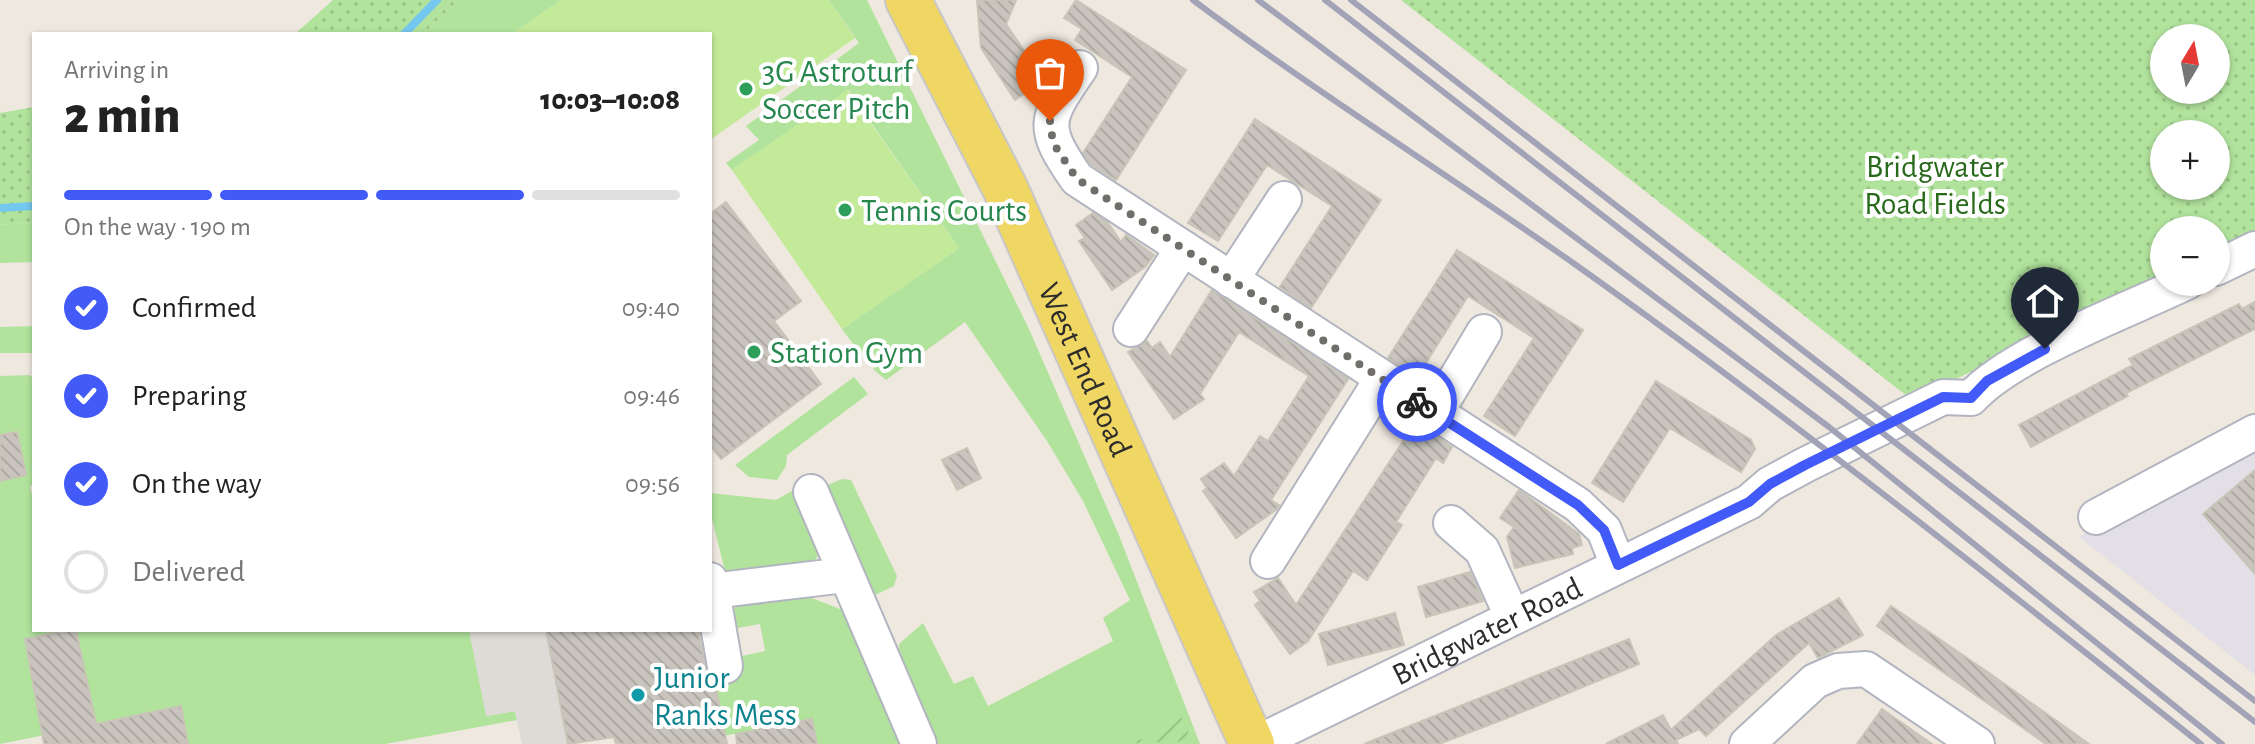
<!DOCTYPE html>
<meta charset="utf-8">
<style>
:root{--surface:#fff;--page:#f2f2f2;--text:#222;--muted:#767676;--line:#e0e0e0;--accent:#415af8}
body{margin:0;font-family:"Alegreya Sans",sans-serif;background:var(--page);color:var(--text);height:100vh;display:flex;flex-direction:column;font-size:30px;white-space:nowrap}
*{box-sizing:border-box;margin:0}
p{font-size:26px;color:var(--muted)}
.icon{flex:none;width:44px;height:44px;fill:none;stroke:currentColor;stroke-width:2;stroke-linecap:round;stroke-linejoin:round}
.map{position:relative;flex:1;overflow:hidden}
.drawer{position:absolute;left:32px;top:32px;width:680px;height:600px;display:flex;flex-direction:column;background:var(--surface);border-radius:0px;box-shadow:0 2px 6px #0004}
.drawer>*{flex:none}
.needle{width:52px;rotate:10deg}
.fabs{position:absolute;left:2150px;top:24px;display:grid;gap:16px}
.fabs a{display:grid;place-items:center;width:80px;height:80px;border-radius:50%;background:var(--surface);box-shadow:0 2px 6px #0004;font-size:40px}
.pin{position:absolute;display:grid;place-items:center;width:68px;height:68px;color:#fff;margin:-82px -34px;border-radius:50% 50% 50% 0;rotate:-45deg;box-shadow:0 0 8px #0007}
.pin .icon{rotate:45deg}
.courier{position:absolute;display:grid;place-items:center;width:80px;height:80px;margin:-40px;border:6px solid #415af8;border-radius:50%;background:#fff;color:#222;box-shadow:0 2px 10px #0007}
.head em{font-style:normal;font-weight:800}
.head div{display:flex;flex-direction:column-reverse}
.head{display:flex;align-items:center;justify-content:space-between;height:136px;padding:0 32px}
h1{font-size:52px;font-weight:800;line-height:60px}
.bar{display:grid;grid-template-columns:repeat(4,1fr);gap:12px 8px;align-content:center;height:96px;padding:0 32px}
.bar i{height:10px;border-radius:6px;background:var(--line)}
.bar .active{background:var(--accent)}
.bar p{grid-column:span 4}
ol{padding:0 32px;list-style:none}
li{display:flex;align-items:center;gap:24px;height:88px}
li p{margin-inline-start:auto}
li .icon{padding:8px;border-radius:50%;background:var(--accent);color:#fff;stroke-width:4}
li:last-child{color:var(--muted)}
li i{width:44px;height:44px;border:4px solid var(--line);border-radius:50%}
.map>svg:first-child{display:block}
.industrial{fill:#e2dfe7}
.grass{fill:#b1e39d}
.park{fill:url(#park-dots);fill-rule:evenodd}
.garden{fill:url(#garden-furrows)}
.pitch{fill:#c3ea98}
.plaza{fill:#dedbd6}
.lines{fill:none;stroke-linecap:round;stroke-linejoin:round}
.stream{stroke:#74c7ee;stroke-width:8}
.building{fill:url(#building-back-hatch);stroke:#c9c4b8;stroke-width:2}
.minor-casing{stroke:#b2b5c0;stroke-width:38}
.major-casing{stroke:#c8c8c8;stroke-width:48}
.minor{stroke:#fff;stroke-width:34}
.major{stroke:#f0d662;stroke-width:44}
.rail{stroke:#a2a3b6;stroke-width:6}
.done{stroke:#706e6b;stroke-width:8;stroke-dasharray:0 14.4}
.route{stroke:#415af8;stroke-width:10}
.leisure-dot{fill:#2e9e5b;stroke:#fff;stroke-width:3}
.culture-dot{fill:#0f9aa8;stroke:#fff;stroke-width:3}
.labels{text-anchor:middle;stroke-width:8;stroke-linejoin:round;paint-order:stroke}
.leisure-label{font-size:32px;fill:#27864d;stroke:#fff;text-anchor:start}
.park-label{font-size:32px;fill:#286a1b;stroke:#fff}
.street-label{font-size:32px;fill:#2c2c2c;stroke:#fff}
.culture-label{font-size:32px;fill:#0d838f;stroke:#fff;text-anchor:start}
</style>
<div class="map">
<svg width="2255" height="744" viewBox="0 0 2255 744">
<defs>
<pattern id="park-dots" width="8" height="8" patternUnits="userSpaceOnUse" patternTransform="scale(2)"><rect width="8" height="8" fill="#b1e39d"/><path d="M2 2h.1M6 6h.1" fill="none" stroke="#98c387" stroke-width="1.8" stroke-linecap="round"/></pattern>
<pattern id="garden-furrows" width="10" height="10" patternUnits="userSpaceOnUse" patternTransform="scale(2)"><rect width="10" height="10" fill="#b1e39d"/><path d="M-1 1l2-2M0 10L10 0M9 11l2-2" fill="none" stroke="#98c387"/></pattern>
<pattern id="building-back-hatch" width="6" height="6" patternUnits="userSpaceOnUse" patternTransform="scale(2)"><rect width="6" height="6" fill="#c9c5be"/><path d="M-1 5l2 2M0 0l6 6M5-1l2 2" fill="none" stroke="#ada9a3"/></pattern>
</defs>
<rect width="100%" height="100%" fill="#eee8df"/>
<path class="industrial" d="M2255 441V675L2079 537Z"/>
<path class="grass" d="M458 0H561L512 34H423Z
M829 0H867L1029 329 1118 533 1200 744H934L899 668V644L923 623 954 684 973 676 988 706 1113 641 1103 618 1130 600 1083 501 1047 441 965 322 886 380 873 369 881 363 870 348 861 354 842 329 959 248 848 90 732 170 726 163 759 140 746 126 859 43Z
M34 222V262L0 263V225Z
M34 326V353H0V327Z
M29 375 34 378V485L30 486 34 505V630H67L25 639 45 735 0 744V481L26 475 17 432 0 435V376Z
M854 377 868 394 787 455 786 466 777 480 749 477 735 465Z
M842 479 851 480 897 576 894 586 869 598 825 486Z
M792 491 821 551 814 562 729 574 724 567 710 511V493L776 500Z
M804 595 845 611 902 744H817L812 719 707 739 721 715 713 674 737 657 765 651 760 624 732 629 731 613 738 604Z
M76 630H469L487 716 515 711 517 720 385 744H188L180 706 96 724Z"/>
<path class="park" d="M333 0H458L423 34H295Z
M1401 0H2255V236L2216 254V230H2164V279L1912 400ZM2164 38H2216V90H2164ZM2164 134H2216V186H2164Z
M34 107V222L0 225V113Z"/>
<path class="garden" d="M1176 710 1189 729 1185 741 1122 744C1145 738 1169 736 1176 710Z"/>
<path class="pitch" d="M561 0H829L855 38 710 140V34H512Z
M847 90 959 248 842 329 732 170Z"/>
<path class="plaza" d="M469 630H546L568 744H522L515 711 486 716Z"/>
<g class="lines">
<path class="stream" d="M404 34 437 0
M0 208 34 206"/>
</g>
<path class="building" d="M977 0H1016L1006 24 1044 80 1015 100 981 48Z
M1076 0 1186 70 1116 180 1091 164 1083 153 1132 77 1075 40 1082 29 1064 18Z
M1255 119 1381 200 1311 308 1280 287 1332 206 1267 165 1218 241 1188 223Z
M726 202 801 301 774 321 821 384 721 459 710 445V214Z
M1093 213 1108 223 1121 242 1126 235 1154 255 1145 267 1112 290 1079 241 1085 238 1076 225Z
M1457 250 1583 330 1515 436 1484 416 1534 338 1468 296 1417 377 1388 358Z
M1212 290 1348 379 1271 500 1279 505 1277 509 1236 538 1203 491 1207 488 1201 479 1224 463 1234 476 1260 436 1268 441 1309 376 1239 332 1200 394 1204 399 1174 419 1128 352 1147 341 1152 348 1160 342 1170 357Z
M2255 302V329L2126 393 2128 396 2031 447 2019 425 2133 365 2129 359 2239 304 2242 309Z
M1656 381 1751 440 1755 449 1741 472 1670 428 1623 502 1592 483Z
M1415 423 1452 447 1443 463 1436 458 1396 522 1402 525 1367 580 1353 571 1308 641 1290 654 1255 605 1260 601 1254 592 1278 578 1296 605Z
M17 432 26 475 0 481V435Z
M967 448 981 478 957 490 942 460Z
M2255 470V574L2203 514Z
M1519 490 1579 534 1582 545 1572 548 1573 554 1515 568 1507 537 1514 527 1500 518Z
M1470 572 1483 601 1426 617 1418 587Z
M1839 598 1863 635 1818 658 1809 643 1706 736 1699 729 1676 740 1678 744H1606L1663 715 1671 730 1776 635Z
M1891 606 1989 673 2089 744H2046L1877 626Z
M1395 613 1404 645 1328 665 1319 634Z
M67 630H76L96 724 181 706 188 744H44L25 639Z
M546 630H698L706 670 715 683 727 744H616L614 737 568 744Z
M1629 639 1639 664 1507 718 1439 744H1364Z
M1882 709 1932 744H1857Z
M812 719 817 744H737L736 734Z"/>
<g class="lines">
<defs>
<g id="minor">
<path d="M1080 68C1044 120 1041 127 1077 179L1578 505 1604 530 1618 565"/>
<path d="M2216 268 2255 249"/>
<path d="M1231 280 1284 199"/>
<path d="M1131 329 1183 248"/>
<path d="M1435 414 1484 332"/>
<path d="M811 492 919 744"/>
<path d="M2096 517 2255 432"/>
<path d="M1451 523 1482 550 1512 616"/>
<path d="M1268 561 1382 379"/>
<path d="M710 580 712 591 845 575"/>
<path d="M712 591 725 666"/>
<path id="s1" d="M1255 744 1749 502 1770 484 1805 465 1943 397 1971 398C2012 353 2129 310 2187 282"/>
<path d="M1747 744 1815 681 1838 671 1866 669 1977 744"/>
</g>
<g id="major">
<path id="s2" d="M908 0 1005 188 1252 744"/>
</g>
</defs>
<use href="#minor" class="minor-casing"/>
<use href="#major" class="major-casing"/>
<use href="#minor" class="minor"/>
<use href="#major" class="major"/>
<path class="rail" d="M1193 0C1317 93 1449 175 1576 265 1790 417 1995 581 2201 744
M1258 0 1829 427 2222 744
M1325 0 2255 722
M1351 0 2255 701"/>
</g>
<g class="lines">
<path class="done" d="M1050 121 1053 143 1077 179 1417 402"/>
<path class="route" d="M1417 402 1578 505 1604 530 1618 565 1749 502 1770 484 1805 465 1943 397 1971 398 1987 381 2045 349"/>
</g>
<g class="leisure-dot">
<circle cx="746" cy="89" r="8"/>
<circle cx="845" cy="210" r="8"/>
<circle cx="754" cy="352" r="8"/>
</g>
<circle class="culture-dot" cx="638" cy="695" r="8"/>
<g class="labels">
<g class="leisure-label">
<text x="762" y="82">3G Astroturf<tspan x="762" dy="37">Soccer Pitch</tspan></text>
<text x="861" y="221">Tennis Courts</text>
<text x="770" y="363">Station Gym</text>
</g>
<g class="park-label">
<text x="1935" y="177">Bridgwater<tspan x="1935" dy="37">Road Fields</tspan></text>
</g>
<g class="street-label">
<text dy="11" stroke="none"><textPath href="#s2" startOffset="410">West End Road</textPath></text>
<text dy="11" stroke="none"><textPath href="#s1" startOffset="258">Bridgwater Road</textPath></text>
</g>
<g class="culture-label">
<text x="654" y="688">Junior<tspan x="654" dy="37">Ranks Mess</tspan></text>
</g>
</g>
</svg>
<div class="fabs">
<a><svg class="needle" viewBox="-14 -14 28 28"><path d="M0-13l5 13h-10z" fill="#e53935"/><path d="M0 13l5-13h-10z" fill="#767676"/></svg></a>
<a>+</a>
<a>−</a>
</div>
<div class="pin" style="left:1050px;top:121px;background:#ea580c"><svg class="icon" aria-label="bag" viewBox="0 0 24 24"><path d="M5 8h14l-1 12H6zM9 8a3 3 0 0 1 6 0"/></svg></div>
<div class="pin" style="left:2045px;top:349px;background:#1f2937"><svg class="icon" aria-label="home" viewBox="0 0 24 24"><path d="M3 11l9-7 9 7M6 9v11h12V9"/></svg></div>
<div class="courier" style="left:1417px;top:402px"><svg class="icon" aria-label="bike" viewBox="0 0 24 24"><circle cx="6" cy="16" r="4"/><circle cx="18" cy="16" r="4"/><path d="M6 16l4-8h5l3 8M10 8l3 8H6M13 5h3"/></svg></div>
<section class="drawer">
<div class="head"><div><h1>2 min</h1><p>Arriving in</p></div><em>10:03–10:08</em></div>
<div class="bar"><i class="active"></i><i class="active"></i><i class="active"></i><i></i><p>On the way · 190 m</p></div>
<ol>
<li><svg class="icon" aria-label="check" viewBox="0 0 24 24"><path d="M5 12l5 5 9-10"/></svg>Confirmed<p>09:40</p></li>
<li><svg class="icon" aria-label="check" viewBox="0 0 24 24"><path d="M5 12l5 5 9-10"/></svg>Preparing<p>09:46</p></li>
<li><svg class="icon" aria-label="check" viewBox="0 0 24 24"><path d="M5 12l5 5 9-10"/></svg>On the way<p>09:56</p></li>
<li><i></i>Delivered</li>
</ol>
</section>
</div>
